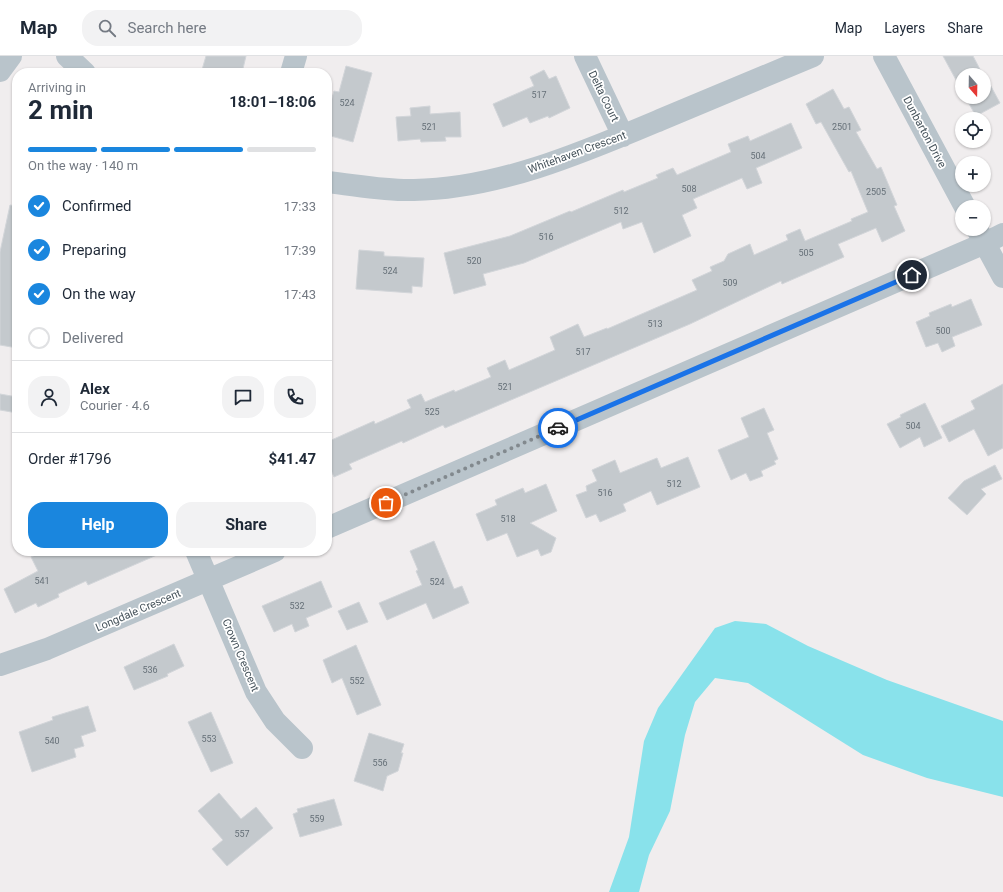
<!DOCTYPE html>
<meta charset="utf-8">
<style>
:root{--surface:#fff;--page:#f2f2f3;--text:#1f2937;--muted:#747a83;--line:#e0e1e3;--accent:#1a86de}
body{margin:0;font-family:Roboto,sans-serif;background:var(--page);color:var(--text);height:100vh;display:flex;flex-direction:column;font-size:15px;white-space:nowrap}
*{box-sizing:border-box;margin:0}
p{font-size:13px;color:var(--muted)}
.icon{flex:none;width:22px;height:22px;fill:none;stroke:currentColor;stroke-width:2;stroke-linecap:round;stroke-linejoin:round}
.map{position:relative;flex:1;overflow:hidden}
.sheet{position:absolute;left:12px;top:12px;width:320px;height:488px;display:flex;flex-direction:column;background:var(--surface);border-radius:16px;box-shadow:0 1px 3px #0004}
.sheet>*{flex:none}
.needle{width:26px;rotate:160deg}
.tools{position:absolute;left:955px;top:12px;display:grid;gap:8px}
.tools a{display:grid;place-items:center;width:36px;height:36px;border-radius:50%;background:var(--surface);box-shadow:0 1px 3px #0004;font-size:20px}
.pin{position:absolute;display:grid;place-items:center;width:34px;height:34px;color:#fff;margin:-17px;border:2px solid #fff;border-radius:50%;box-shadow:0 1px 4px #0007}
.courier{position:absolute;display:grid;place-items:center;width:40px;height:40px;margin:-20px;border:3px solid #1a73e8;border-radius:50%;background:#fff;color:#222;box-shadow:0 1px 5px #0007}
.overview em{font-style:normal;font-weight:700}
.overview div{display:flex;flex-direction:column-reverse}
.overview{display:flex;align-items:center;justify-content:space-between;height:68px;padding:0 16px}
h1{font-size:26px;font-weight:700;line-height:30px}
.bar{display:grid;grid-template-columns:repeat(4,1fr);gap:6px 4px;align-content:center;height:48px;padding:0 16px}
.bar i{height:5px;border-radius:3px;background:var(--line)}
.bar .on{background:var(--accent)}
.bar p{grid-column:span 4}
.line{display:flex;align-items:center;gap:10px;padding:0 16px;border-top:1px solid var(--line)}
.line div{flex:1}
.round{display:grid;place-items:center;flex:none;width:42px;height:42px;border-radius:16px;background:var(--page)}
ol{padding:0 16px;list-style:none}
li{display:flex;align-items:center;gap:12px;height:44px}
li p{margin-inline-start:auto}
li .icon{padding:4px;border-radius:50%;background:var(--accent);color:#fff;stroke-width:4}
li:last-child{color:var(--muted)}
li i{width:22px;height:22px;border:2px solid var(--line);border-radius:50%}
.cta{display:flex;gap:8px;margin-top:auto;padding:8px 16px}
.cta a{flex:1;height:46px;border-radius:16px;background:var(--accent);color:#fff;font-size:16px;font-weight:700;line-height:46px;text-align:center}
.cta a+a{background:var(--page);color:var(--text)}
header{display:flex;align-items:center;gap:24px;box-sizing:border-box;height:56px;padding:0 20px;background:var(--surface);border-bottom:1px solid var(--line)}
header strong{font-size:19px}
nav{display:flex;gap:22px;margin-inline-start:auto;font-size:14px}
.search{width:280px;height:36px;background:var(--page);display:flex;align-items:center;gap:10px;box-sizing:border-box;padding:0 14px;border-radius:16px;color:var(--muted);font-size:15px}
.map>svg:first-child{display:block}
.water{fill:#89e2eb}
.building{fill:#c4c9cd;stroke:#d2d5d9}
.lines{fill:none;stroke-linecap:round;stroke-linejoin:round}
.minor{stroke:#b9c4cb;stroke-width:22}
.done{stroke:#82898e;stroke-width:4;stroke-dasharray:0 7.2}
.route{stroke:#1a73e8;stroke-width:5}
.labels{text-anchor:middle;stroke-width:3.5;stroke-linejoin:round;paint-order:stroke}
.number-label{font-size:9px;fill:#667078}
.street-label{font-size:11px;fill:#46535b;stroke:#fff}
</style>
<header>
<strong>Map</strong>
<div class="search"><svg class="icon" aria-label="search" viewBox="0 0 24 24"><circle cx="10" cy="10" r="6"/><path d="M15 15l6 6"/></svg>Search here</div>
<nav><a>Map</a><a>Layers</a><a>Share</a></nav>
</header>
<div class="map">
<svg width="1003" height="836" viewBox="0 0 1003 836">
<rect width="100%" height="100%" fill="#f0edee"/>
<path class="water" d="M735 565 766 568 808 590 887 624 1003 665V741L927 722 863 699 748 627 715 622 695 646 685 679 670 755 649 799 639 836H609L629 781 644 685 658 652 715 572Z"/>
<path class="building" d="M206 0H246L242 17H201Z
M943 0H973L983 19H962V35Z
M346 10 372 17 353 86 327 79 331 61 327 59 334 35 339 36Z
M544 14 549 23 556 20 570 52 549 62 548 60 530 67 527 61 503 71 493 48 534 30 530 21Z
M984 21 985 24 987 23 1000 47 976 60 965 41H984Z
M833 33 844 53 849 51 861 74 856 76 877 113 881 111 897 149 894 150 905 175 882 186 876 172 838 188 844 201 782 228 781 225 690 268 445 372 443 369 403 387 402 385 349 408 352 413 334 421 327 405V386L374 365 375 368 411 352 407 344 421 338 425 346 454 334 455 336 491 321 487 312 505 304 509 314 555 294 550 281 578 268 584 281 607 272V273L697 234 692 224 712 215 710 211 724 205 728 198 750 188 754 199 788 184 786 179 800 173 805 185 852 165 851 163 868 156 851 115 849 116 821 66 816 68 806 48Z
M430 50V58L460 56 461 81H445L446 85 421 86 420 83 398 85 396 61 411 60 410 52Z
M791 67 802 92 756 112 762 127 747 133 742 122 693 143 697 152 682 159 691 180 654 197 642 166 623 173 621 166 524 207 483 218 486 229 454 238 444 197 510 180 570 155 571 156 623 134 624 136 658 122 656 119 673 112 677 119 731 96 728 88 748 80 750 85Z
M10 149 17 150V292L0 289V196Z
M359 194 384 196V200L424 202 422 231 412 230V237L356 233Z
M971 243 982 269 952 281 955 290 942 296 938 287 926 291 916 266 930 260 929 257 951 248 952 251Z
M1003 328V392L988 400 974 373 949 386 941 370 975 353 971 345Z
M0 338 17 341V357L0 354Z
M925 347 942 382 924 391 920 381 900 392 887 368 901 361 900 359Z
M764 352 774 374 767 377 778 403 774 405 776 408 761 415 763 420 750 425 746 417 731 424 718 394 749 381 741 362Z
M688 401 700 431 657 449 651 435 623 448 626 455 600 466 596 458 586 462 576 439 587 435 586 430 597 425 592 414 615 404 620 417 657 402 661 412Z
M995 409 1002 423 981 433 986 438 967 459 948 442 964 425Z
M546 428 557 455 530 467 556 482 551 496 541 500 538 493 517 501 507 477 487 485 476 458 497 449 495 444 523 432 525 437Z
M434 485 454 533 462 530 469 547 433 563 426 547 387 564 379 547 422 529 416 515 418 514 410 495Z
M45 495H166L88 529 86 525 58 538 59 541 38 551 36 547 15 557 4 533 38 515 31 501Z
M321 525 332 551 306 562 309 570 295 576 292 568 274 576 262 550Z
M359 546 368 566 347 574 338 555Z
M174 588 184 610 167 618 168 620 134 634 124 611Z
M356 589 381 649 357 659 342 622 332 627 323 604Z
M88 650 96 675 81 680 84 690 74 693 76 701 32 716 19 676 53 664 52 661Z
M211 656 233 707 211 716 188 666Z
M369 677 404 688 401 697H403L398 715 387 720 383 735 354 725Z
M219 737 241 763 256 751 273 772 227 810 212 793 223 784 198 755Z
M334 743 342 769 300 781 293 758 298 756 297 753Z"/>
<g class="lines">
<path class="minor" d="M67 0 85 17
M585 0 623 80
M884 0 965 151
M0 15 11 0
M291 17 296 0
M327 126C356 129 385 135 414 134 498 133 584 96 660 64 711 43 762 21 813 0
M977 173 1003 221
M327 472 985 187 1003 178
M196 495 256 636 275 665 302 692
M0 609 47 593 275 495"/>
</g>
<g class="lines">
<path class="done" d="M386 447 558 372"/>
<path class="route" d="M558 372 912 219"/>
</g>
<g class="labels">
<g class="number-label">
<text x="539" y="42">517</text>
<text x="347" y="50">524</text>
<text x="429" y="74">521</text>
<text x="842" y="74">2501</text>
<text x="758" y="103">504</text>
<text x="689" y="136">508</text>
<text x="876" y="139">2505</text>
<text x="621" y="158">512</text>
<text x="546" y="184">516</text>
<text x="806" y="200">505</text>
<text x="474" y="208">520</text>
<text x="390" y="218">524</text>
<text x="730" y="230">509</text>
<text x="655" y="271">513</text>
<text x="943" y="278">500</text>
<text x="583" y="299">517</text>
<text x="505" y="334">521</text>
<text x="432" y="359">525</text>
<text x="913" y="373">504</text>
<text x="674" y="431">512</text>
<text x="605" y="440">516</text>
<text x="508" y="466">518</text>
<text x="42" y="528">541</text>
<text x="437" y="529">524</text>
<text x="297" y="553">532</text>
<text x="150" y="617">536</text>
<text x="357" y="628">552</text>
<text x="209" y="686">553</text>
<text x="52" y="688">540</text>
<text x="380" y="710">556</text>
<text x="317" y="766">559</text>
<text x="242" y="781">557</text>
</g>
<g class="street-label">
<text transform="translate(604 40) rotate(64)" y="4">Delta Court</text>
<text transform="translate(925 76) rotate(62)" y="4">Dunbarton Drive</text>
<text transform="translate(577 96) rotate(-20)" y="4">Whitehaven Crescent</text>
<text transform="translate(138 554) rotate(-23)" y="4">Longdale Crescent</text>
<text transform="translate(241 599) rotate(67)" y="4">Crown Crescent</text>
</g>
</g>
</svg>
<div class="tools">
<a><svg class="needle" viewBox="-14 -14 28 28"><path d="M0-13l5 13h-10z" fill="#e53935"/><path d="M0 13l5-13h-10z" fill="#747a83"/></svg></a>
<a><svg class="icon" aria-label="locate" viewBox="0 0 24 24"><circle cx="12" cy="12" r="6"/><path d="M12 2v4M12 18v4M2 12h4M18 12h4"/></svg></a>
<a>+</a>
<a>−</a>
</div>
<div class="pin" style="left:386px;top:447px;background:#ea580c"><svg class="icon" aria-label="bag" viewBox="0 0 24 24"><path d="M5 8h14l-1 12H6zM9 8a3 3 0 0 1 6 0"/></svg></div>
<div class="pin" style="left:912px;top:219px;background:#1f2937"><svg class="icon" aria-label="home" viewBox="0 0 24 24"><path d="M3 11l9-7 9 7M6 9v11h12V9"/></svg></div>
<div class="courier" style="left:558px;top:372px"><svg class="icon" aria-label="car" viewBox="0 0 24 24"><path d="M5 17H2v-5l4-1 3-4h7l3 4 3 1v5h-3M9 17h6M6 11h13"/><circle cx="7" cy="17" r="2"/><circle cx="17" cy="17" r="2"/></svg></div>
<section class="sheet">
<div class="overview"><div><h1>2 min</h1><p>Arriving in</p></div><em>18:01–18:06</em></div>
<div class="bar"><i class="on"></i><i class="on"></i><i class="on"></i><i></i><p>On the way · 140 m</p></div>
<ol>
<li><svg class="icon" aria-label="check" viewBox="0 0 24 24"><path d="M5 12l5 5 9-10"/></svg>Confirmed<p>17:33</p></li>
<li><svg class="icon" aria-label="check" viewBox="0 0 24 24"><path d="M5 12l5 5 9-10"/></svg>Preparing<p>17:39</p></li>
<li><svg class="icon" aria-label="check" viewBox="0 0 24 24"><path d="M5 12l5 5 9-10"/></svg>On the way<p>17:43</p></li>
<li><i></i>Delivered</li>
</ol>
<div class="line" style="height:72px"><a class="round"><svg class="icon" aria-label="person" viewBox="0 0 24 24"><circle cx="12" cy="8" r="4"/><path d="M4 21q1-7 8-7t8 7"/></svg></a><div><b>Alex</b><p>Courier · 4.6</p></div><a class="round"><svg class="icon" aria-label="chat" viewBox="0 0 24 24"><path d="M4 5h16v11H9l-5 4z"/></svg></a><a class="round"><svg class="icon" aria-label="phone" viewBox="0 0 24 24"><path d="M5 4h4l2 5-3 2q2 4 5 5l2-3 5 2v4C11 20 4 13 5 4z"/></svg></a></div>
<div class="line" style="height:52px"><div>Order #1796</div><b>$41.47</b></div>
<div class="cta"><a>Help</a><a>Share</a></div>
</section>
</div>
